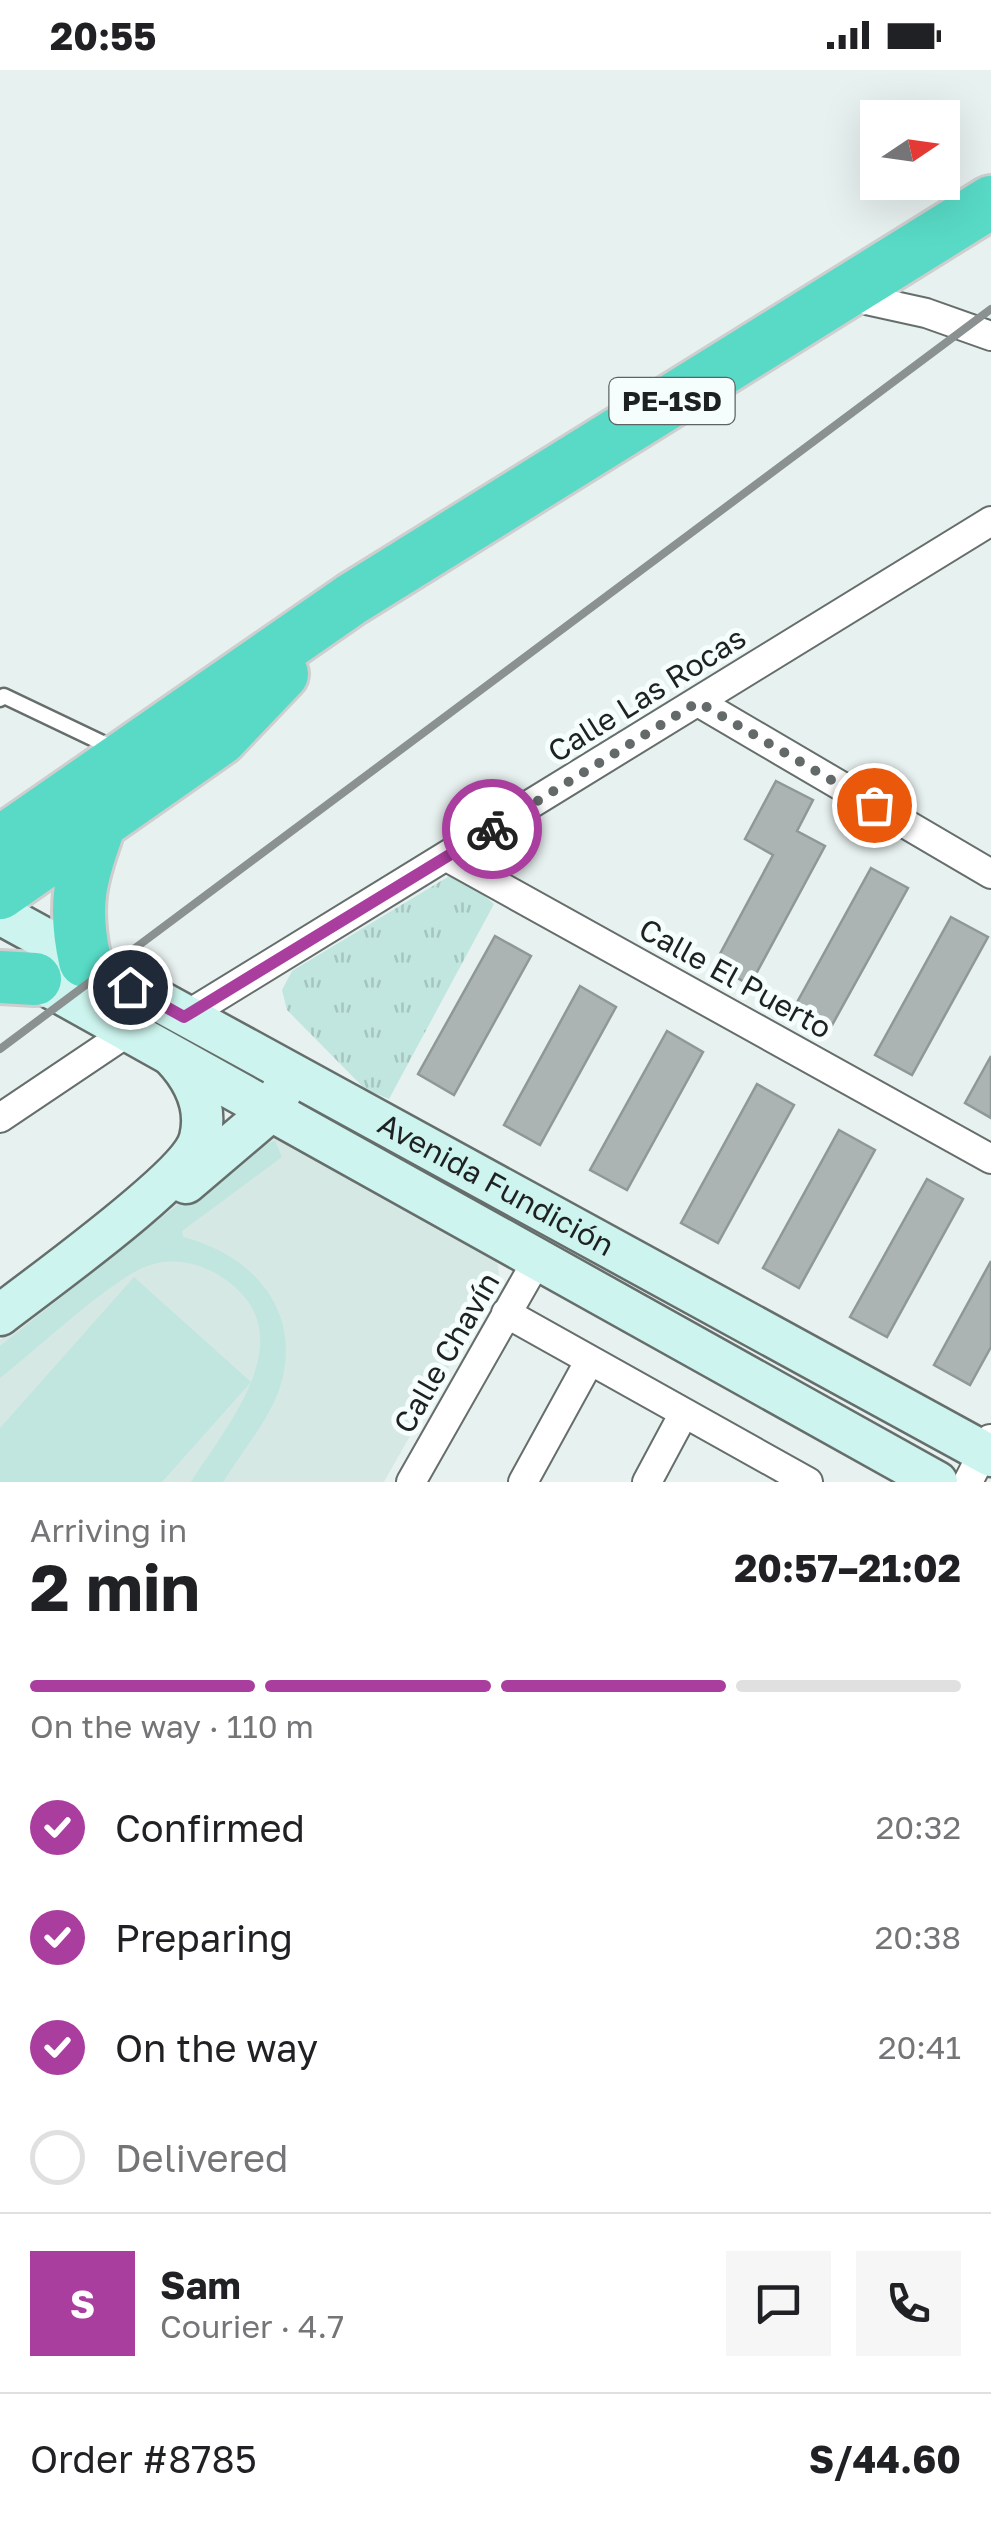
<!DOCTYPE html>
<meta charset="utf-8">
<style>
:root{--surface:#fff;--page:#f6f6f6;--text:#202124;--muted:#757577;--line:#e0e0e0;--accent:#aa3e9f}
body{margin:0;font-family:"Golos Text",sans-serif;background:var(--page);color:var(--text);height:100vh;display:flex;flex-direction:column;font-size:38px;white-space:nowrap}
*{box-sizing:border-box;margin:0}
p{font-size:32px;color:var(--muted)}
.icon{flex:none;width:55px;height:55px;fill:none;stroke:currentColor;stroke-width:2;stroke-linecap:round;stroke-linejoin:round}
.map{position:relative;height:1412px;overflow:hidden}
.panel{display:flex;flex-direction:column;background:var(--surface);flex:1}
.panel>*{flex:none}
.needle{width:65px;rotate:77deg}
.tools{position:absolute;left:860px;top:30px;display:grid;gap:20px}
.tools a{display:grid;place-items:center;width:100px;height:100px;border-radius:0px;background:var(--surface);box-shadow:0 10px 40px #0002;font-size:50px}
.pin{position:absolute;display:grid;place-items:center;width:85px;height:85px;color:#fff;margin:-42px;border:5px solid #fff;border-radius:50%;box-shadow:0 2px 10px #0007}
.courier{position:absolute;display:grid;place-items:center;width:100px;height:100px;margin:-50px;border:8px solid #aa3e9f;border-radius:50%;background:#fff;color:#222;box-shadow:0 2px 12px #0007}
.headline em{font-style:normal;font-weight:700}
.headline div{display:flex;flex-direction:column-reverse}
.headline{display:flex;align-items:center;justify-content:space-between;height:170px;padding:0 30px}
h1{font-size:65px;font-weight:700;line-height:75px}
.bar{display:grid;grid-template-columns:repeat(4,1fr);gap:15px 10px;align-content:center;height:120px;padding:0 30px}
.bar i{height:12px;border-radius:8px;background:var(--line)}
.bar .current{background:var(--accent)}
.bar p{grid-column:span 4}
.line{display:flex;align-items:center;gap:25px;padding:0 30px;border-top:2px solid var(--line)}
.line div{flex:1}
.round{display:grid;place-items:center;flex:none;width:105px;height:105px;border-radius:0px;background:var(--page)}
ol{padding:0 30px;list-style:none}
li{display:flex;align-items:center;gap:30px;height:110px}
li p{margin-inline-start:auto}
li .icon{padding:10px;border-radius:50%;background:var(--accent);color:#fff;stroke-width:4}
li:last-child{color:var(--muted)}
li i{width:55px;height:55px;border:5px solid var(--line);border-radius:50%}
.status{display:flex;justify-content:space-between;align-items:center;height:70px;padding:0 50px;background:var(--surface);direction:ltr}
.status svg{height:28px;fill:currentColor}
.map>svg:first-child{display:block}
.built{fill:#d5e8e4}
.park{fill:url(#park-tufts)}
.garden{fill:#c0e6df}
.building{fill:#abb4b2;stroke:#8f9896;stroke-width:2.5}
.lines{fill:none;stroke-linecap:round;stroke-linejoin:round}
.lane-casing{stroke:#666e6c;stroke-width:19}
.street-casing{stroke:#666e6c;stroke-width:32}
.secondary-casing{stroke:#666e6c;stroke-width:45}
.highway-casing{stroke:#cecece;stroke-width:58}
.lane{stroke:#fff;stroke-width:14}
.street{stroke:#fff;stroke-width:28}
.secondary{stroke:#cdf4ee;stroke-width:40}
.highway{stroke:#58dac6;stroke-width:52}
.rail{stroke:#8a9190;stroke-width:8}
.done{stroke:#646a69;stroke-width:10;stroke-dasharray:0 18}
.route{stroke:#aa3e9f;stroke-width:12}
.labels{text-anchor:middle;stroke-width:10;stroke-linejoin:round;paint-order:stroke}
.shield{fill:#f5fefc;stroke:#5e6363;stroke-width:2.5}
.shield-label{font-size:28px;font-weight:bold;fill:#1e2121}
.street-label{font-size:30px;fill:#1e2121;stroke:#f5fefc}
</style>
<div class="status"><b>20:55</b><svg viewBox="0 0 49 12"><path d="M0 12V9h3v3zM5 12V6h3v6zM10 12V3h3v9zM15 12V0h3v12zM26 1h20v11H26zM47 4h2v5h-2z"/></svg></div>
<div class="map">
<svg width="991" height="1412" viewBox="0 0 991 1412">
<defs>
<pattern id="park-tufts" width="24" height="20" patternUnits="userSpaceOnUse" patternTransform="scale(2.5)"><rect width="24" height="20" fill="#c0e6df"/><path d="M3 7l-1-3M5 7V3M7 7l1-3M15 17l-1-3M17 17v-4M19 17l1-3" fill="none" stroke="#a5c5bf"/></pattern>
</defs>
<rect width="100%" height="100%" fill="#e7f1ef"/>
<path class="built" d="M282 1064 492 1185 498 1195 499 1208 384 1412H0V1270L245 1076Z"/>
<path class="park" d="M456 802 494 834 389 1029 365 1019 287 940 282 920 292 901Z"/>
<path class="garden" d="M275 1071 282 1087 182 1161 183 1167C254 1185 305 1243 279 1320 268 1351 241 1383 223 1412H191C228 1353 309 1262 220 1206 198 1192 172 1187 147 1196 110 1210 35 1281 0 1308V1276L248 1079Z
M134 1207 251 1312 162 1412H0V1358Z"/>
<path class="building" d="M776 711 813 730 797 761 825 776 750 915 714 895 773 785 745 769Z
M871 798 908 818 831 957 795 936Z
M951 847 988 867 912 1005 875 985Z
M495 866 531 886 454 1025 418 1004Z
M580 916 616 937 540 1075 504 1055Z
M667 961 703 982 627 1120 590 1100Z
M991 986V1048L965 1033Z
M757 1014 794 1035 718 1173 681 1153Z
M839 1060 875 1080 799 1218 763 1198Z
M927 1109 963 1129 887 1267 850 1247Z
M991 1191V1277L970 1315 934 1295Z"/>
<g class="lines">
<defs>
<path id="lane" d="M0 629 4 626 113 678"/>
<path id="street" d="M844 225 926 243 991 266
M698 632 991 804
M447 787 991 1089
M184 947 991 451
M0 1048 131 960
M506 1243 808 1412
M411 1412 539 1187
M523 1412 590 1290
M647 1412 684 1343
M968 1412 990 1369"/>
<g id="secondary">
<path id="s1" d="M0 844 991 1386"/>
<path d="M35 909 937 1412"/>
<path d="M186 1113 273 1039 283 1018"/>
<path d="M0 1245C38 1215 191 1107 200 1068 208 1036 193 1008 172 986"/>
</g>
<path id="highway" d="M0 773 352 529 991 132
M0 823 220 669 282 604
M85 891C72 832 81 808 100 753
M0 907 35 909"/>
</defs>
<use href="#lane" class="lane-casing"/>
<use href="#street" class="street-casing"/>
<use href="#secondary" class="secondary-casing"/>
<use href="#highway" class="highway-casing"/>
<use href="#lane" class="lane"/>
<use href="#street" class="street"/>
<use href="#secondary" class="secondary"/>
<use href="#highway" class="highway"/>
<path class="rail" d="M0 979 991 239"/>
</g>
<g class="lines">
<path class="done" d="M492 759 698 632 874 735"/>
<path class="route" d="M130 917 184 947 492 759"/>
</g>
<g class="labels">
<rect class="shield" x="609.5" y="308" width="125" height="46" rx="8"/>
<g class="shield-label">
<text x="672" y="341">PE-1SD</text>
</g>
<g class="street-label">
<text transform="translate(647 625) rotate(-32)" y="10">Calle Las Rocas</text>
<text transform="translate(735 909) rotate(29)" y="10">Calle El Puerto</text>
<text dy="10" stroke="none"><textPath href="#s1" startOffset="565">Avenida Fundición</textPath></text>
<text transform="translate(447 1283) rotate(-60)" y="10">Calle Chavín</text>
</g>
</g>
</svg>
<div class="tools">
<a><svg class="needle" viewBox="-14 -14 28 28"><path d="M0-13l5 13h-10z" fill="#e53935"/><path d="M0 13l5-13h-10z" fill="#757577"/></svg></a>
</div>
<div class="pin" style="left:874px;top:735px;background:#ea580c"><svg class="icon" aria-label="bag" viewBox="0 0 24 24"><path d="M5 8h14l-1 12H6zM9 8a3 3 0 0 1 6 0"/></svg></div>
<div class="pin" style="left:130px;top:917px;background:#1f2937"><svg class="icon" aria-label="home" viewBox="0 0 24 24"><path d="M3 11l9-7 9 7M6 9v11h12V9"/></svg></div>
<div class="courier" style="left:492px;top:759px"><svg class="icon" aria-label="bike" viewBox="0 0 24 24"><circle cx="6" cy="16" r="4"/><circle cx="18" cy="16" r="4"/><path d="M6 16l4-8h5l3 8M10 8l3 8H6M13 5h3"/></svg></div>
</div>
<section class="panel">
<div class="headline"><div><h1>2 min</h1><p>Arriving in</p></div><em>20:57–21:02</em></div>
<div class="bar"><i class="current"></i><i class="current"></i><i class="current"></i><i></i><p>On the way · 110 m</p></div>
<ol>
<li><svg class="icon" aria-label="check" viewBox="0 0 24 24"><path d="M5 12l5 5 9-10"/></svg>Confirmed<p>20:32</p></li>
<li><svg class="icon" aria-label="check" viewBox="0 0 24 24"><path d="M5 12l5 5 9-10"/></svg>Preparing<p>20:38</p></li>
<li><svg class="icon" aria-label="check" viewBox="0 0 24 24"><path d="M5 12l5 5 9-10"/></svg>On the way<p>20:41</p></li>
<li><i></i>Delivered</li>
</ol>
<div class="line" style="height:180px"><b class="round" style="background:var(--accent);color:#fff">S</b><div><b>Sam</b><p>Courier · 4.7</p></div><a class="round"><svg class="icon" aria-label="chat" viewBox="0 0 24 24"><path d="M4 5h16v11H9l-5 4z"/></svg></a><a class="round"><svg class="icon" aria-label="phone" viewBox="0 0 24 24"><path d="M5 4h4l2 5-3 2q2 4 5 5l2-3 5 2v4C11 20 4 13 5 4z"/></svg></a></div>
<div class="line" style="height:130px"><div>Order #8785</div><b>S/44.60</b></div>
</section>
